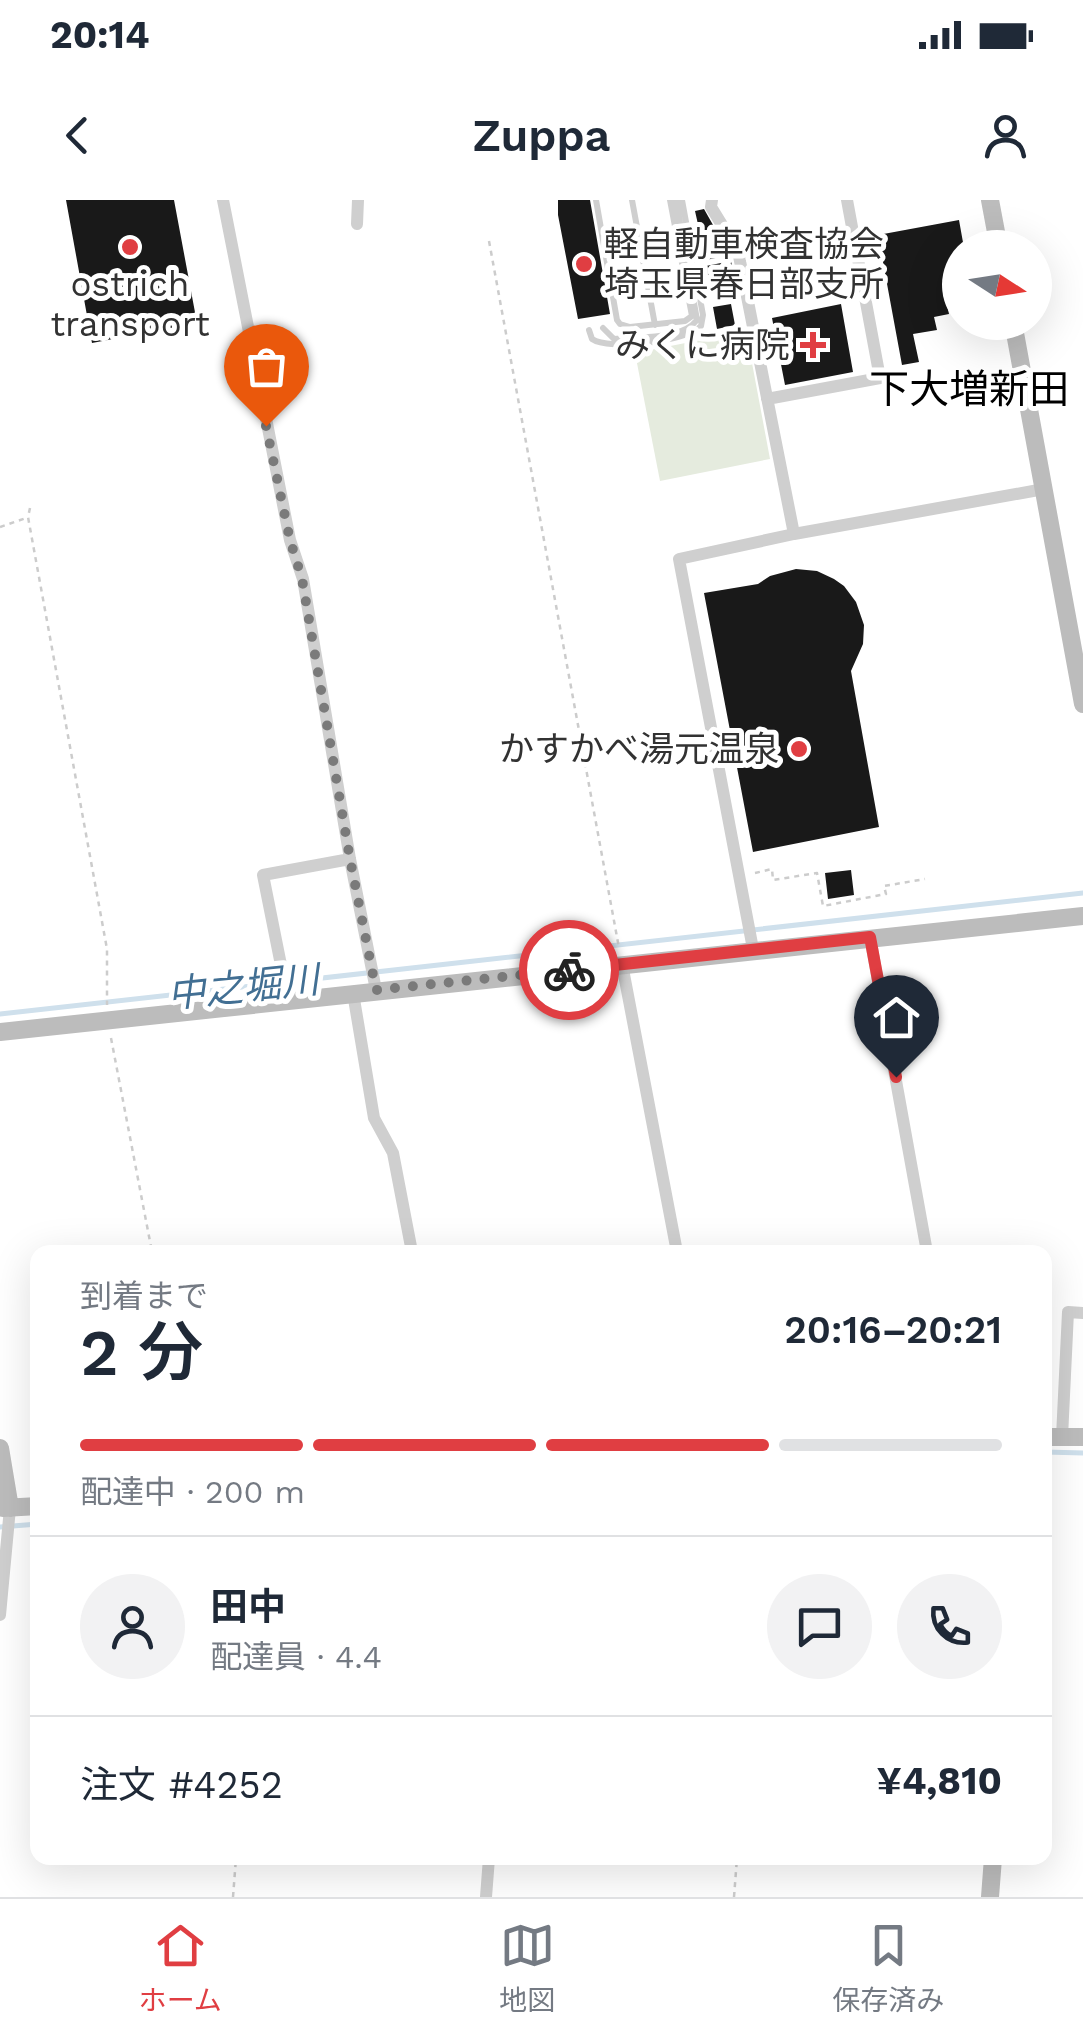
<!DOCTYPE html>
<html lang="ja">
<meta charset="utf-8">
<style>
:root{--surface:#fff;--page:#f2f2f3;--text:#1f2937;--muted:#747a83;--line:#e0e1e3;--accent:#e03e42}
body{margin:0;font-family:"Work Sans","Noto Sans JP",sans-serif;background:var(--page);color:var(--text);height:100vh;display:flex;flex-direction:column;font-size:38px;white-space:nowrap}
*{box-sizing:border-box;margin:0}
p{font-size:32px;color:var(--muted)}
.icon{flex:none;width:55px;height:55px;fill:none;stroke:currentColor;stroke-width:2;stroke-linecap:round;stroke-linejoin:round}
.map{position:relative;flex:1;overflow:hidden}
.drawer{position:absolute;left:30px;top:1045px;width:1022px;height:620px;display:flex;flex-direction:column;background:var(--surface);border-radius:20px;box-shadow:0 10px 40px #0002}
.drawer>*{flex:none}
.needle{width:65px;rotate:102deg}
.controls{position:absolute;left:942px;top:30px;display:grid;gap:20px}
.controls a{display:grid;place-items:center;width:110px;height:110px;border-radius:50%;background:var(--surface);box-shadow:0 10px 40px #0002;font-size:50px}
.pin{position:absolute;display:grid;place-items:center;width:85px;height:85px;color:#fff;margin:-102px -42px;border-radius:50% 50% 50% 0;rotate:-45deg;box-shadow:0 0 10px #0007}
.pin .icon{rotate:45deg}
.courier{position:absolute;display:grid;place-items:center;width:100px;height:100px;margin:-50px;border:8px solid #e03e42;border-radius:50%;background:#fff;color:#222;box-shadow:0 2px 12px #0007}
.overview em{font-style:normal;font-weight:600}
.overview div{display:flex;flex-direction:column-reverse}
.overview{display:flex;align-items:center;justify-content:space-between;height:170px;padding:0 50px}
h1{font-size:65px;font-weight:600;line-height:75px}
.bar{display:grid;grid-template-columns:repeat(4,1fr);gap:15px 10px;align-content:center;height:120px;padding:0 50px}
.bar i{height:12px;border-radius:8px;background:var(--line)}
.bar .current{background:var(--accent)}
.bar p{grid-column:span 4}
.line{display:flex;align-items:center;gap:25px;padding:0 50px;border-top:2px solid var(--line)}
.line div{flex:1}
.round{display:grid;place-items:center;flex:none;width:105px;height:105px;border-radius:52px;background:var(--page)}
.status{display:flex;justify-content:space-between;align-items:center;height:70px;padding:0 50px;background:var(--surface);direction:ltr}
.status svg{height:28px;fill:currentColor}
header{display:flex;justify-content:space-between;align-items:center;height:130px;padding:0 50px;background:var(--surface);font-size:45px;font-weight:600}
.menu{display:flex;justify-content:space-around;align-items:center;height:140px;border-top:2px solid var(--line);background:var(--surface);font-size:28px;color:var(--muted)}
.menu a{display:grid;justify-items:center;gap:5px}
.menu .current{color:var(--accent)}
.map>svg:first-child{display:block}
.green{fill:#e5ebde}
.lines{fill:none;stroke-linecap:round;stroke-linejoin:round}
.stream{stroke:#cfe0ec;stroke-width:5}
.building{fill:#191919}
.path{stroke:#ccc;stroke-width:2.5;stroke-dasharray:5 5;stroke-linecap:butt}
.lane{stroke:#cfcfcf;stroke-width:6}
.street{stroke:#cfcfcf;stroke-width:12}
.secondary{stroke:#bcbcbc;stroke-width:18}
.done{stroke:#7a7a7a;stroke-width:10;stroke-dasharray:0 18}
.route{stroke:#e03e42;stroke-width:12}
.poi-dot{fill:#e03e42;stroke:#fff;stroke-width:4}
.labels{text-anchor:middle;stroke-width:10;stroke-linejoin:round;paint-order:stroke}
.poi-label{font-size:35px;fill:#323232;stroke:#fff;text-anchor:end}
.water-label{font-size:38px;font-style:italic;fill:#426f93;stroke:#fff}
.quarter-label{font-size:40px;fill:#000;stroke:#fff}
</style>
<div class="status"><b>20:14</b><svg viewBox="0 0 49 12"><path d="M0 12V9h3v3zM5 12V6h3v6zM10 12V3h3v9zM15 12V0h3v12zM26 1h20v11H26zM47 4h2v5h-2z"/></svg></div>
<header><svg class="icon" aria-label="back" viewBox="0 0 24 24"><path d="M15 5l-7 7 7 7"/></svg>Zuppa<svg class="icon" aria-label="person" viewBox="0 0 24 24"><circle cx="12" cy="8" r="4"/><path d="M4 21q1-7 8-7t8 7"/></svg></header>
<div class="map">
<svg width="1083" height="1697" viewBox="0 0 1083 1697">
<rect width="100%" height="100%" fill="#fff"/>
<path class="green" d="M746 131 770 259 660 281 635 153Z"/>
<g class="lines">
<path class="stream" d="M0 814 1083 693
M1045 1252 1083 1253
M0 1327 38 1324"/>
</g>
<path class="building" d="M66 0H174L197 123 92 143Z
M558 0H590L610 114 578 119 558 15Z
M704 9 730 55 706 60 695 11Z
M959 20 964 48H960V97L946 100 949 114 934 117 937 130 913 134 919 162 902 165 878 35Z
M731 61 737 88 711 93 706 66Z
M731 104 735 125 717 129 713 107Z
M841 104 853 172 785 185 772 118Z
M796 369 817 371 834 379 844 386 856 402 864 425 863 444 851 471 879 627 753 652 704 393 758 384 770 376Z
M851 670 854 695 828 699 825 673Z"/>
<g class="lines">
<path class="path" d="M489 41 619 748
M30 308 28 317 107 749V805
M0 327 26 318
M755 673 772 669 773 680 817 673 823 706 886 694 884 686 925 679
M111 838 152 1052
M233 1697 236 1658
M734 1697 737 1658"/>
<path class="lane" d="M596 0 617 120 620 124 630 127 685 121 692 116 670 0
M632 0 655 125
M603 128 614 139C638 136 681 141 697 120L676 0
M589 130 592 139C609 151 686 142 701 126L703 115 682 0"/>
<path class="street" d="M223 0 290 340 303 379 350 659 376 790
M712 0 711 7 738 51 794 334
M357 24 358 0
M767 199 880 178 847 0
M870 737 927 1052
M753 749 679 359 794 334 1044 289
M622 764 677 1052
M353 793 374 918 393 953 412 1052
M288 800 263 675 350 659
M1062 1237 1068 1112 1083 1113
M0 1415 10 1308
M486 1697 489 1658"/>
<path class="secondary" d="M990 0 999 48
M1013 122 1083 504
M0 832 1083 716
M1045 1237H1083
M0 1248 10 1308
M3 1308 38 1306
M990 1697 993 1658"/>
</g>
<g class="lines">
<path class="done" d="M266 226 290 340 302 379 350 659 376 790 569 770"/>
<path class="route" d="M569 770 870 737 896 877"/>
</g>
<g class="poi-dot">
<circle cx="130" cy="47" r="10"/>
<circle cx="584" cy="64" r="10"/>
<path d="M808 130h10v10h10v10h-10v10h-10v-10h-10v-10h10z"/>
<circle cx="799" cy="549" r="10"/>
</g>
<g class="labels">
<g class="poi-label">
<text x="604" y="56" text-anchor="start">軽自動車検査協会<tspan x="604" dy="40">埼玉県春日部支所</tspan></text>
<text x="130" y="96" text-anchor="middle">ostrich<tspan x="130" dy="40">transport</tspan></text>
<text x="790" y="157">みくに病院</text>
<text x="779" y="561">かすかべ湯元温泉</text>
</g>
<g class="water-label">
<text transform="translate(243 787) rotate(-6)" y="13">中之堀川</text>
</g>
<g class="quarter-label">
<text x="969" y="203">下大増新田</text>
</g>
</g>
</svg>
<div class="controls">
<a><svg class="needle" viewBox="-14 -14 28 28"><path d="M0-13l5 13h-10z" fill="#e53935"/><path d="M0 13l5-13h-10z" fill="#747a83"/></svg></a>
</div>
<div class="pin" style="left:266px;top:226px;background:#ea580c"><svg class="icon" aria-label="bag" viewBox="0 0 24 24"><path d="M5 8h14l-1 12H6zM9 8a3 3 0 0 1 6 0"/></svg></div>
<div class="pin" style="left:896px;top:877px;background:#1f2937"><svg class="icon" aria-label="home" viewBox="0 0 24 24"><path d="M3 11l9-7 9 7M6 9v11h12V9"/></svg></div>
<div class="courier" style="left:569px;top:770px"><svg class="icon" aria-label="bike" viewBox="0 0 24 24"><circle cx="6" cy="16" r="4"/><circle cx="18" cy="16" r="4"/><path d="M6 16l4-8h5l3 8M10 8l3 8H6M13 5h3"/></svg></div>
<section class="drawer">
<div class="overview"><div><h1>2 分</h1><p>到着まで</p></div><em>20:16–20:21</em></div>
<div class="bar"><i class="current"></i><i class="current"></i><i class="current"></i><i></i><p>配達中 · 200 m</p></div>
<div class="line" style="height:180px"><a class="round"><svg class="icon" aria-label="person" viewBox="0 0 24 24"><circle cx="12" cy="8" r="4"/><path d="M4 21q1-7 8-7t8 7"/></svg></a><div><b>田中</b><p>配達員 · 4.4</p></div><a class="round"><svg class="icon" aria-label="chat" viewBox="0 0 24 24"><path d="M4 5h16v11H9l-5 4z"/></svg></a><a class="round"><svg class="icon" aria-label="phone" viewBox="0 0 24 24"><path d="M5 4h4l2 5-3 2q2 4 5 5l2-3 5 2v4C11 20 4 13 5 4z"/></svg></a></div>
<div class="line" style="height:130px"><div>注文 #4252</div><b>¥4,810</b></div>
</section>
</div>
<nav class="menu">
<a class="current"><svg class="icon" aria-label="home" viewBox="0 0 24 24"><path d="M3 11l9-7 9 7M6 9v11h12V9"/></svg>ホーム</a>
<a><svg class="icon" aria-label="map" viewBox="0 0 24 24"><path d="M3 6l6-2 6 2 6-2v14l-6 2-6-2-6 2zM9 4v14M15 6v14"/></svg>地図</a>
<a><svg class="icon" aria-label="saved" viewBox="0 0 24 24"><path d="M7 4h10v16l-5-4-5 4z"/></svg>保存済み</a>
</nav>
